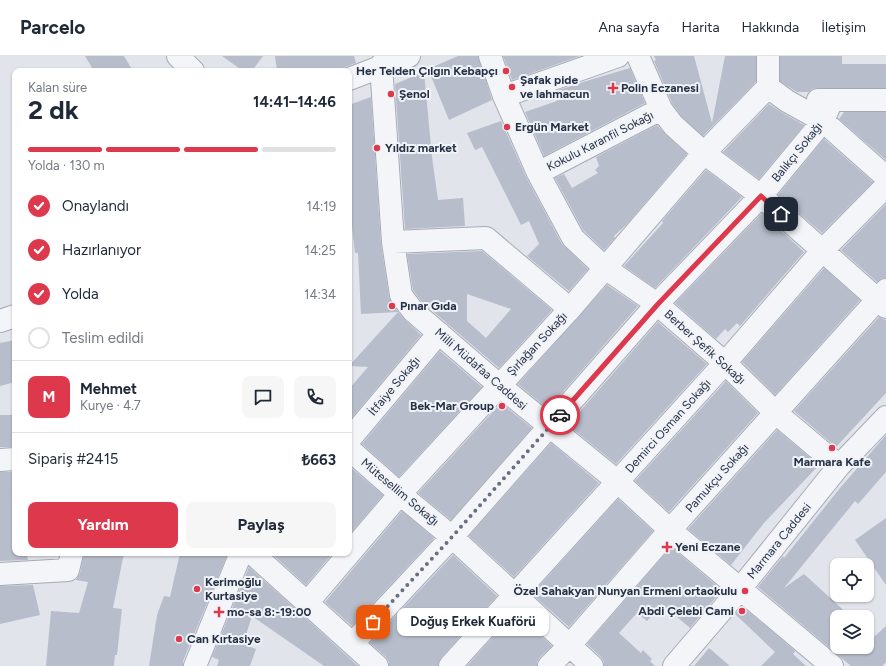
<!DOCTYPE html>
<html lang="tr">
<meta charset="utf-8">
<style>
:root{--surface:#fff;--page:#f6f6f7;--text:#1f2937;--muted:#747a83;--line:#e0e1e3;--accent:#de384d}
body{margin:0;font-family:Figtree,sans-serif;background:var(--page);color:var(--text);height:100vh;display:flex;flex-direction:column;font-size:15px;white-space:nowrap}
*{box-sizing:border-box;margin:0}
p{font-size:13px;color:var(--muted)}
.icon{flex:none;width:22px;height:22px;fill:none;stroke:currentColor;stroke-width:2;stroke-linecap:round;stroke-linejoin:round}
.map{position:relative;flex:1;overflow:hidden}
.drawer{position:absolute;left:12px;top:12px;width:340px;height:488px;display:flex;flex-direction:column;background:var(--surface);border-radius:8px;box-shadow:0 1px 3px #0004}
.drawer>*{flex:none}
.controls{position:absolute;left:830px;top:502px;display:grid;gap:8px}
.controls a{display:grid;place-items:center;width:44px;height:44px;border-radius:8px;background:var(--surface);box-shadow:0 1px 3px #0004;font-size:20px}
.pin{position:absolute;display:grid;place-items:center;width:34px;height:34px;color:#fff;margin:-17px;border-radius:8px;box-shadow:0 2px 6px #0006}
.courier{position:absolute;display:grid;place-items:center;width:40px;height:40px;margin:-20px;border:3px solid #de384d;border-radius:50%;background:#fff;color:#222;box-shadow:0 1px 5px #0007}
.bubble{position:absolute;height:28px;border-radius:8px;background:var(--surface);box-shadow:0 1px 3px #0004;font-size:13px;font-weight:700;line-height:28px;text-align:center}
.summary em{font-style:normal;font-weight:700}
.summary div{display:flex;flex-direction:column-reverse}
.summary{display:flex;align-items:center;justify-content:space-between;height:68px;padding:0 16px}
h1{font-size:26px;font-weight:700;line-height:30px}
.bar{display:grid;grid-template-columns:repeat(4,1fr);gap:6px 4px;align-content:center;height:48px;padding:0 16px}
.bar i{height:5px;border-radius:3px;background:var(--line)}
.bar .on{background:var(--accent)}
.bar p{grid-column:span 4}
.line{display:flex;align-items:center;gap:10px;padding:0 16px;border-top:1px solid var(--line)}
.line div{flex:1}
.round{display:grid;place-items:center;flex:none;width:42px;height:42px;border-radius:8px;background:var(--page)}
ol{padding:0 16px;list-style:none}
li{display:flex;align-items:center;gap:12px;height:44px}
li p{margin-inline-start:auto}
li .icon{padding:4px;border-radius:50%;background:var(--accent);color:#fff;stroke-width:4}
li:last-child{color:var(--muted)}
li i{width:22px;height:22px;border:2px solid var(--line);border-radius:50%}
.action{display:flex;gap:8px;margin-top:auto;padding:8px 16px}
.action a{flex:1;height:46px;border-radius:8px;background:var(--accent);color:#fff;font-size:16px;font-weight:700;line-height:46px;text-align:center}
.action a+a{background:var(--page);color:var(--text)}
header{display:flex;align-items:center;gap:24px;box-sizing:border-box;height:56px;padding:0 20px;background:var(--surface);border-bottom:1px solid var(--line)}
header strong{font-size:19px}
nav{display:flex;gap:22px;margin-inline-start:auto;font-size:14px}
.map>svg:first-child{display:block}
.building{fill:#b7bdca;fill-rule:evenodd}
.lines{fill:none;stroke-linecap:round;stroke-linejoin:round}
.minor-casing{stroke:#a5abb6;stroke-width:24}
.minor{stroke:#f4f5f9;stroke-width:22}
.done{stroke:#68707f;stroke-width:4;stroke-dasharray:0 7.2}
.route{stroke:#de384d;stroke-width:5}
.poi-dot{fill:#de384d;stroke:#f0f3f8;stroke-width:1.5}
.labels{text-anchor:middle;stroke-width:4;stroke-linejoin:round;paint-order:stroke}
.poi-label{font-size:12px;font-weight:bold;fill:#273145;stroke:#f0f3f8;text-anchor:start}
.street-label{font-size:12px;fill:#273145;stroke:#f0f3f8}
</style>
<header>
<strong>Parcelo</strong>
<nav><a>Ana sayfa</a><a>Harita</a><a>Hakkında</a><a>İletişim</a></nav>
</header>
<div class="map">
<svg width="886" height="610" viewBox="0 0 886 610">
<rect width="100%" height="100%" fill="#e1e4eb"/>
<path class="building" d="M85 0H124L133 15H94Z
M222 0H263L252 15H243Z
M275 0H354L356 7 345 11 339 15H277Z
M458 0H478L492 44 449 64 428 13Z
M503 0H580L512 24Z
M654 0H694L712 67 725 0H756V26L703 80 682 61 672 47 654 5 656 4Z
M780 0H842V8H886V32H818L812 33 809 36H797L780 25Z
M630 12 645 47 544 100 525 56 557 45 553 36 583 26Z
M424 16 432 101 438 144 463 142 465 170 405 173 395 28Z
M371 41 381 188 389 241 398 256 361 258 358 197H355L350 153H349V49Z
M769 48 781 56 804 69 759 123 723 96Z
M844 56H886V104L839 63Z
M501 65 527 123 562 188 588 213 569 235 527 200 539 188 529 165 521 169 482 91 475 94 467 77Z
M657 69 665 78 687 98 627 168 614 180 615 182 604 194 583 174 555 122 564 118 572 132 598 117 595 114 599 110 596 101Z
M824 83 873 126 822 177 778 139Z
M706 114 742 141 655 232 624 210 663 167 662 165Z
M886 148V222H882L877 226 841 194Z
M762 157 804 196 740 270 737 267 728 276 725 273 716 283 675 247Z
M482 195 552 254 499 312 422 246 413 234 407 198ZM467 238 511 253 486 282 467 265Z
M824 212 860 244 775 339 742 306Z
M607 229 638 250 548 353 518 328Z
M398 256 405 264 421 279 349 365V333L368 311 349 310Z
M879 261 886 264V337L836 391 794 355Z
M658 266 707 308 616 408 568 369Z
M15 284V326L0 330V287Z
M440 295 482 331 399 421 362 388Z
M726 325 758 357 669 456 635 425Z
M501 347 532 372 451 464 418 437Z
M0 359H15V391H0Z
M777 374 819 409 764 467 731 509 688 473Z
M886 379V416L858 448 855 445 784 532 804 518 851 561H837V591H867V575L874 581 886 570V606L882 610H851L758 531 783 500 784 502 840 432Z
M551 387 599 427 514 521 469 480Z
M349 410 383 439 349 479Z
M0 416H15V442L13 477H15V497H27L28 504 0 505Z
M618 443 653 475 569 571 532 538Z
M402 455 434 482 352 570 325 546Z
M886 462V529L855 484Z
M671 491 722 534 690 572 662 548 647 565 637 557 619 577 641 597 643 594 652 603 650 605 655 610H604V606L601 601 587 588Z
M84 497H124L113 552 122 553 117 599H115L114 610H46L51 555 79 557 88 526 76 524 80 517Z
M180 497H228L183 605V610H149L157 559 164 540 170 541Z
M271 497H333L306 529Z
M453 499 497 540 441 602 438 610H389V606L386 601 370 587Z
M249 511 299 556 358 610H324L252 560 243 588 256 593 250 610H217L219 604 212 601Z
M33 529 40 559 0 568V530Z
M742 550 795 595 793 598 806 610H761L775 596 735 558Z
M515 556 552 590 540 601 537 606V610H467Z
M709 592 730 610H694Z"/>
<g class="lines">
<defs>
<path id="minor" d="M178 0 193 15
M490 0 504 40 538 117 573 182 605 212 657 248 725 307 776 357 839 410
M638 0 661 53 673 69 704 97 761 140 886 251
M768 0V31
M381 9 393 186 401 239 413 255 499 329 617 425 670 474 832 610
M349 23 409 0
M768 31 787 45 823 65 886 121
M504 40 618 0
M818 44H886
M538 117 661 53
M393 186 486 182 570 253
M0 265 15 260
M349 384 439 277
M349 393 400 438 452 481 592 610
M0 404 15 403
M252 497 377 610
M0 518 68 514 72 497
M307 547 400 438 570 253 704 97 768 31
M353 587 452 481 657 248 761 140 823 65 832 44
M195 610 241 497
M450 610 725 307 822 195 886 130
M549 610 570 589 670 474 886 234
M674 610 740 533 839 410 886 361"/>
</defs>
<use href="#minor" class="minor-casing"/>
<use href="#minor" class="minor"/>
</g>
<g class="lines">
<path class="done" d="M373 566 452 481 560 359"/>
<path class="route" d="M560 359 658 248 761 140 781 158"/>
</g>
<g class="poi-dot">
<circle cx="506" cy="15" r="4"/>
<circle cx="512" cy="31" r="4"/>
<path d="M611 26h4v4h4v4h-4v4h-4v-4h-4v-4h4z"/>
<circle cx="391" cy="38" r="4"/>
<circle cx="507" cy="71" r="4"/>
<circle cx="377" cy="92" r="4"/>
<circle cx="392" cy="250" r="4"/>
<circle cx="502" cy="350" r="4"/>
<circle cx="832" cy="392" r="4"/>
<path d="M665 485h4v4h4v4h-4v4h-4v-4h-4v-4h4z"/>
<circle cx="197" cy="533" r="4"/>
<circle cx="745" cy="535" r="4"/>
<circle cx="742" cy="555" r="4"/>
<path d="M217 550h4v4h4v4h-4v4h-4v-4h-4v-4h4z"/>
<circle cx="179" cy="583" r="4"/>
</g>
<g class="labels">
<g class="poi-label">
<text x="498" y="19" text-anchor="end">Her Telden Çılgın Kebapçı</text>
<text x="520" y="28">Şafak pide<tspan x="520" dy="14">ve lahmacun</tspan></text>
<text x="621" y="36">Polin Eczanesi</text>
<text x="399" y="42">Şenol</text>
<text x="515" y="75">Ergün Market</text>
<text x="385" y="96">Yıldız market</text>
<text x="400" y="254">Pınar Gıda</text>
<text x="494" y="354" text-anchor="end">Bek-Mar Group</text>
<text x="832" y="410" text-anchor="middle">Marmara Kafe</text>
<text x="675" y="495">Yeni Eczane</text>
<text x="205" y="530">Kerimoğlu<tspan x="205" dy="14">Kurtasiye</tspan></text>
<text x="737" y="539" text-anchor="end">Özel Sahakyan Nunyan Ermeni ortaokulu</text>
<text x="734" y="559" text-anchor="end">Abdi Çelebi Cami</text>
<text x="227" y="560">mo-sa 8:-19:00</text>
<text x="187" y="587">Can Kırtasiye</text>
</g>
<g class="street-label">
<text transform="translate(600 85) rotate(-27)" y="4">Kokulu Karanfil Sokağı</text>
<text transform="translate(797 96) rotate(-51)" y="4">Balıkçı Sokağı</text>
<text transform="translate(537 288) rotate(-47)" y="4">Şırlağan Sokağı</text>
<text transform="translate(705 291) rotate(42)" y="4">Berber Şefik Sokağı</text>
<text transform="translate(481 313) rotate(41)" y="4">Milli Müdafaa Caddesi</text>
<text transform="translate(394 330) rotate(-50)" y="4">İtfaiye Sokağı</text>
<text transform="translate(668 370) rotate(-48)" y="4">Demirci Osman Sokağı</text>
<text transform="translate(717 422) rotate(-48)" y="4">Pamukçu Sokağı</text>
<text transform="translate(400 436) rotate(40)" y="4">Mütesellim Sokağı</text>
<text transform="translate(779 485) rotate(-51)" y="4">Marmara Caddesi</text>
</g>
</g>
</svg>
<div class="controls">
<a><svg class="icon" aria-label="locate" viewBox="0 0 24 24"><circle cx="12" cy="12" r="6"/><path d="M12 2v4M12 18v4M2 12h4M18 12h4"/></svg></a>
<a><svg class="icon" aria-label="layers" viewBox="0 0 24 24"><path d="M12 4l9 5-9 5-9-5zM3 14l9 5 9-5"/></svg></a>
</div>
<div class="pin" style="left:373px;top:566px;background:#ea580c"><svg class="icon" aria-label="bag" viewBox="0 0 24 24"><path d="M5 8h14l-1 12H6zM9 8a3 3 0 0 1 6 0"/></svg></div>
<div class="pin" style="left:781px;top:158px;background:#1f2937"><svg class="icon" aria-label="home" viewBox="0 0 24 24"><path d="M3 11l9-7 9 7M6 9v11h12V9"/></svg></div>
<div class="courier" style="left:560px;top:359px"><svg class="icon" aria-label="car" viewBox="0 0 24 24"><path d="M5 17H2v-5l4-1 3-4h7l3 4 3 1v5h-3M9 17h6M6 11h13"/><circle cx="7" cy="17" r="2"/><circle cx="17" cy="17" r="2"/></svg></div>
<div class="bubble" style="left:397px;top:552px;width:152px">Doğuş Erkek Kuaförü</div>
<section class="drawer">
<div class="summary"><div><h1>2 dk</h1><p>Kalan süre</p></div><em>14:41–14:46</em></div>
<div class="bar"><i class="on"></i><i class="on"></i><i class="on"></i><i></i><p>Yolda · 130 m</p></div>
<ol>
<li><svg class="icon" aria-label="check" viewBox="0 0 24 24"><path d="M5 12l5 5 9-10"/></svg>Onaylandı<p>14:19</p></li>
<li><svg class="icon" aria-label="check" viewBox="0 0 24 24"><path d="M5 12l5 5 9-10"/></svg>Hazırlanıyor<p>14:25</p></li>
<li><svg class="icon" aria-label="check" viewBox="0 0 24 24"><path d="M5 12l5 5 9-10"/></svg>Yolda<p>14:34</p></li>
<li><i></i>Teslim edildi</li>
</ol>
<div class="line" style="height:72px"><b class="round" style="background:var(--accent);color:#fff">M</b><div><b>Mehmet</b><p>Kurye · 4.7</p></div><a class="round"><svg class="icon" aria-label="chat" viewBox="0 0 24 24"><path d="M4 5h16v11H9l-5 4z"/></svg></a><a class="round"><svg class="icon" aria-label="phone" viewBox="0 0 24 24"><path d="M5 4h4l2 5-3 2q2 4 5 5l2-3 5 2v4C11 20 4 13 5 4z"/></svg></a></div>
<div class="line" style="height:52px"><div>Sipariş #2415</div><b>₺663</b></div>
<div class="action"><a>Yardım</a><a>Paylaş</a></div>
</section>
</div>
